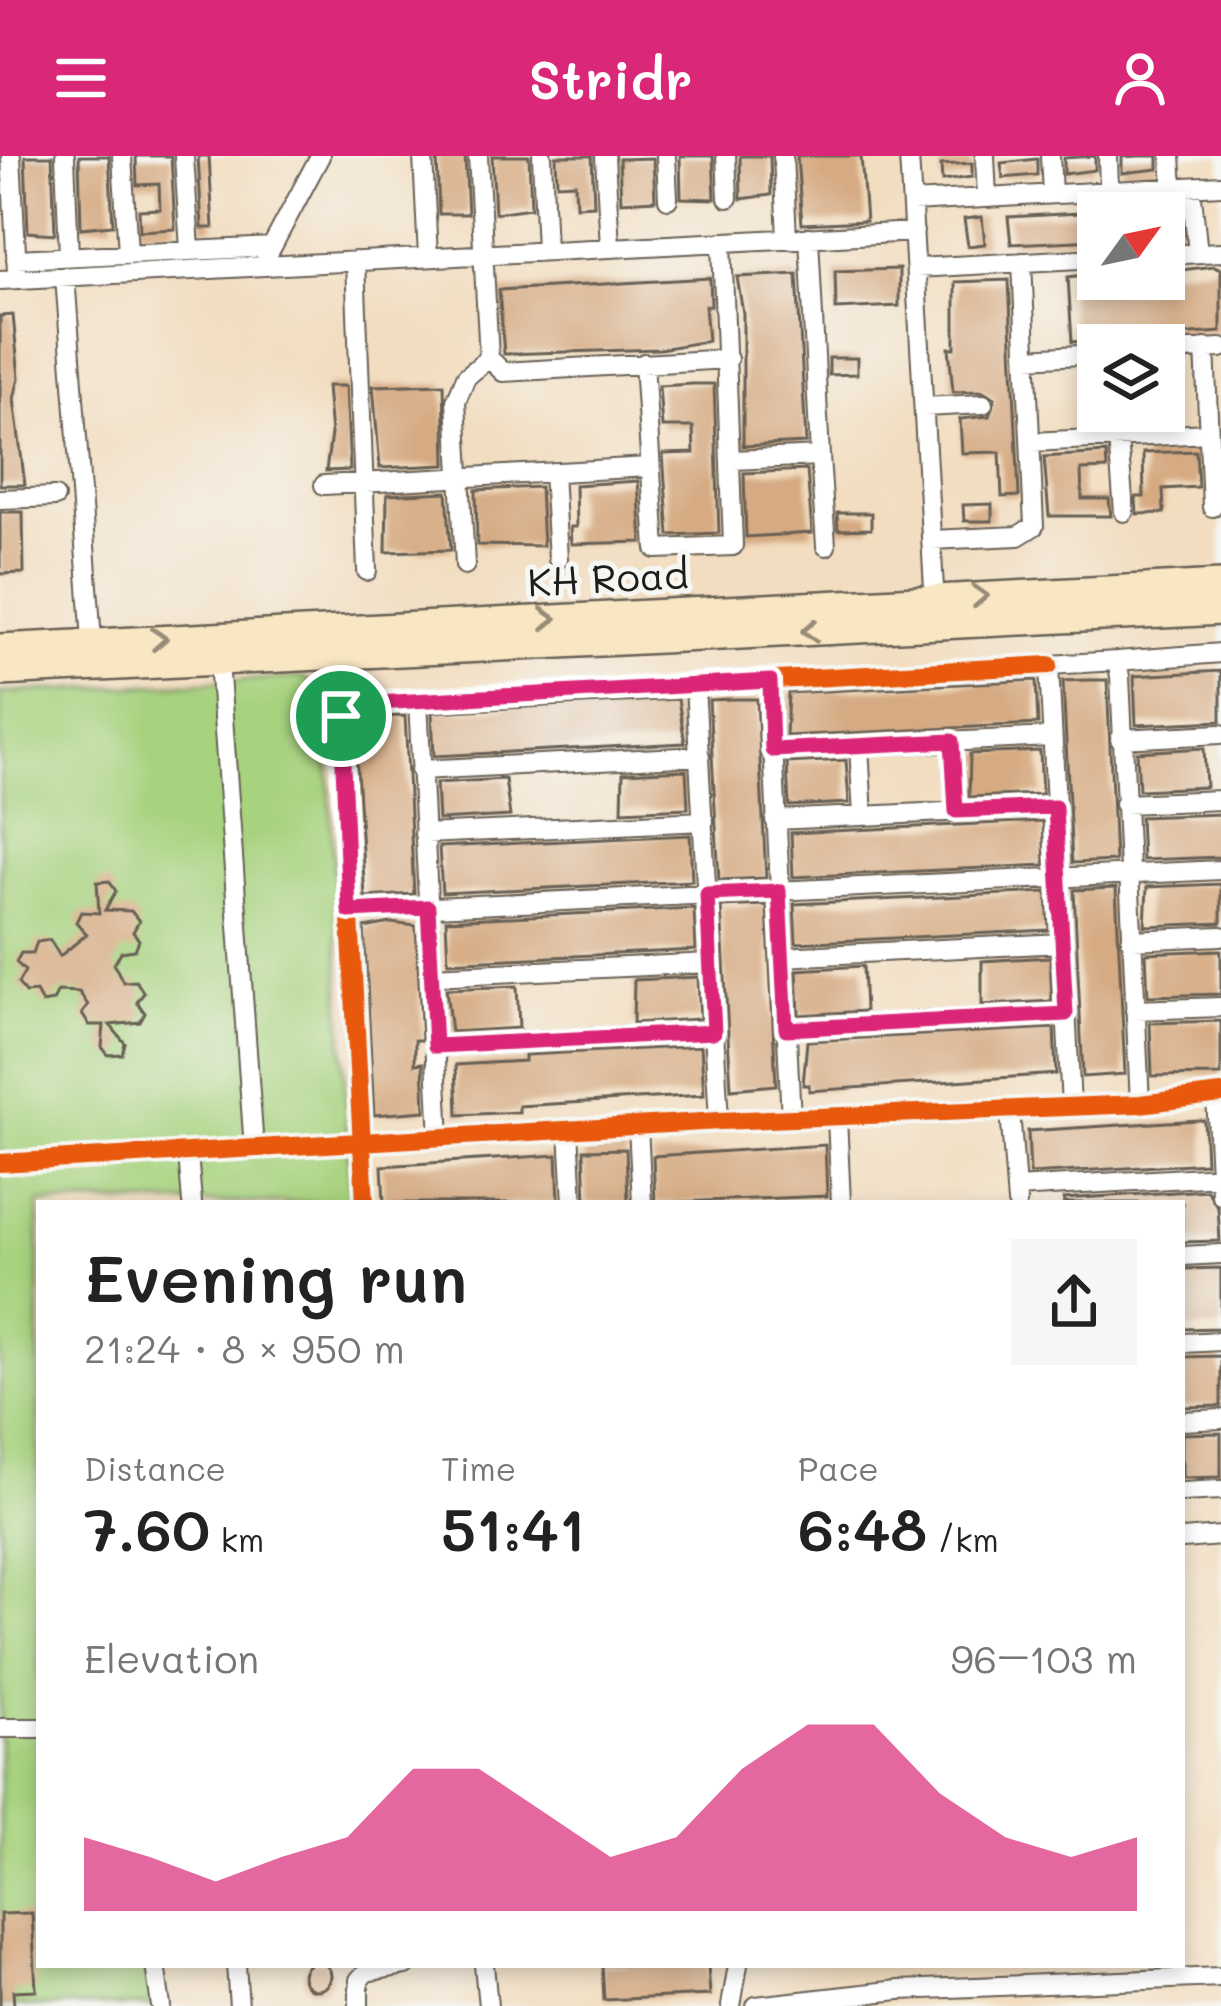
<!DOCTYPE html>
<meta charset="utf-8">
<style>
:root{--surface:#fff;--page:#f6f6f6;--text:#222;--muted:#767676;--accent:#db2777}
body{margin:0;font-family:Mali,sans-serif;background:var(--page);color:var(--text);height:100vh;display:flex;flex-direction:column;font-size:45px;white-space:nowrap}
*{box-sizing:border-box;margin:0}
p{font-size:39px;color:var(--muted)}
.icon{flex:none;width:66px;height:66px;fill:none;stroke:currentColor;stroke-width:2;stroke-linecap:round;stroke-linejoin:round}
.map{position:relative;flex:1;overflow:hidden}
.details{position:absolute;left:36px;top:1044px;width:1149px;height:768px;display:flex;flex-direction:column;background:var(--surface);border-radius:0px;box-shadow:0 6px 18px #0003}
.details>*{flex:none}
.needle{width:78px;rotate:57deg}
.controls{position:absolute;left:1077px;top:36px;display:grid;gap:24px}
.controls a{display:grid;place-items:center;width:108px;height:108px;border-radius:0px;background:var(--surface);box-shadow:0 6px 18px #0003;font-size:60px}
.pin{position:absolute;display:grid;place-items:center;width:102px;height:102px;color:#fff;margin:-51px;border:6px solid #fff;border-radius:50%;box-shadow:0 3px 12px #0007}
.round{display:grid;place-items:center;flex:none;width:126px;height:126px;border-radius:0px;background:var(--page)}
.summary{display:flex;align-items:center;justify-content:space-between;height:204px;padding:0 48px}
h1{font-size:66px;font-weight:600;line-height:90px}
.stats{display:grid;grid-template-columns:repeat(3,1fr);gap:18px;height:204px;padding:12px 48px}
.stats div{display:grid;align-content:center}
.stats b{font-size:60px;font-weight:600}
.stats small{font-size:33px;font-weight:400}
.stats p{font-size:33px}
.chart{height:336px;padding:24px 48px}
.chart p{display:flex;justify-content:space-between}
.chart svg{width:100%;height:216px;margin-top:12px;fill:var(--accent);opacity:.7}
header{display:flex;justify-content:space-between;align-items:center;height:156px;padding:0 48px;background:var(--accent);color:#fff;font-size:54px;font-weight:600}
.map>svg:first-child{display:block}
.green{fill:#a7d27e;stroke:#62774d;stroke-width:3}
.building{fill:#d6aa82}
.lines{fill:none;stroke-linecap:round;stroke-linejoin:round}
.street-casing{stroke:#676055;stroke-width:22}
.secondary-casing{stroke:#676055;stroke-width:32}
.street{stroke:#fff;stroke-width:18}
.secondary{stroke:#f9e7c3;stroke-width:27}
.cycleway-casing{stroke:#f6f6f2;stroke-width:26}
.cycleway{stroke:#e8590c;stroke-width:18}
.oneway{stroke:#968c78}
.route-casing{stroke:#fff;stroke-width:24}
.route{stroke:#db2777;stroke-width:15}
.labels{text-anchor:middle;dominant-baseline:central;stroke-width:10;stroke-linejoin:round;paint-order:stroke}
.street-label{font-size:39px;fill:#1c1c1c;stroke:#f6f6f2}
</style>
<header><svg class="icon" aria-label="menu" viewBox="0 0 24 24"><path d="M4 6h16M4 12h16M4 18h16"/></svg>Stridr<svg class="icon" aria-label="person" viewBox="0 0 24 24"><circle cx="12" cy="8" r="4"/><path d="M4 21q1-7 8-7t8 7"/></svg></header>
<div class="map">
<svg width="1221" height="1850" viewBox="0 0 1221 1850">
<rect width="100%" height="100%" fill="#f6f6f2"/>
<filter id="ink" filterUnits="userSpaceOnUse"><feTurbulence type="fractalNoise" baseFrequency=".00833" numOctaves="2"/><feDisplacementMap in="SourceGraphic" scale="24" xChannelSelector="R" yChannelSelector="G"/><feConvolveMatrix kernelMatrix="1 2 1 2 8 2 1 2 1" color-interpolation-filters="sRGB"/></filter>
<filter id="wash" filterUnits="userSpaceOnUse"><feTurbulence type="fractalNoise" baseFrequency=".004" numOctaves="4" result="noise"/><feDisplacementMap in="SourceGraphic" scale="48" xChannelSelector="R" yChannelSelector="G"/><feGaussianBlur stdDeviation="2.7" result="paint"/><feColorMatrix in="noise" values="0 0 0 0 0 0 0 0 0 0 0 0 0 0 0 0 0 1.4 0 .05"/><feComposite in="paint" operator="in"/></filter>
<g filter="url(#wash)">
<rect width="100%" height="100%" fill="#f2ddc0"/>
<path class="green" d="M303,521l22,17 26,509h-312v762h118l7,41h-164v-1313z"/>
<g id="blocks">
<path class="building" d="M25,0h27l3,78 -27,-2z
M79,0h30l4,69 -32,3z
M136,0h35l4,73 -35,2 -1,-21 21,-1 -1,-25 -22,1z
M198,0h11l4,72h-11z
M437,0h28l3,58h-29z
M492,0h37l2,52 -36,5z
M556,0h36l2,49 -18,1 -1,-23 -18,1z
M680,0h33l2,43 -34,-1z
M740,0h30l1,39 -30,4z
M797,0h64l5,65 -64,3z
M1095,0v14l-31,4v-16z
M1139,0h19v13l-36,4v-16z
M653,2l2,42 -34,2 -2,-43z
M1037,3v16l-34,3 -2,-15z
M972,7v14l-30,4 -1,-16z
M1180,52l3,27h-19v-26z
M1098,56v28l-87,4 -3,-27z
M982,61l3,27 -17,2 -4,-27z
M1214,110l7,3v63l-149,10 -4,-65 30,-4v6h66v-7z
M899,113v37l-63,3 -1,-38z
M797,118l9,169 -63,3v-133l-6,-36z
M710,122l1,28h-6l3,35 -48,8 -156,5 -5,-64z
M1009,124l10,216 -17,1 -2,-45 -38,1 -2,-34 29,-3 6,-18 -12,-7 -30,1 -4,-44h6v-66z
M13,159l6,63 -5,21 11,86h-25v-169z
M829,202h28v16l-28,1z
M444,228l2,81 -66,3 -7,-82z
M693,228h21l5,149 -50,2 -6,-81 31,-1 -1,-26h-31l-3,-41z
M327,230h19l4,84 -24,1 5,-37z
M1196,295l2,36 -35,2 1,24 -27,1 -1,-17h8l-1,-44z
M1106,297l1,16 -26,1 1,29h27l2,17h-62l-5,-59z
M807,314l5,63 -66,4 -2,-64z
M638,325l4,61 -71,2 -1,-17h6l-1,-42z
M540,331l3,59 -66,-1 -1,-55z
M447,336l4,58 -65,2 1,-57z
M992,348v17h-28l-1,-16z
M0,356h23l1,61 -24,1z
M837,357h34v16l-33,1z
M1221,515v50l-85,4 -2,-49z
M1036,524l2,44 -252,12 2,-43z
M1087,524h20l8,181 -43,2 -9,-182z
M678,543l7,44 -251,13 -2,-44z
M735,543h22l9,179 -47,2 -10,-180z
M405,560l9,178 -49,3 -11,-173 9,-7z
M1204,592l2,39 -67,3 -2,-38z
M1040,595l2,43 -73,3 1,-43z
M846,604l3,43 -60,3 -2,-43z
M686,614l2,38 -66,3 1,-38z
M505,623l5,37 -72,4 -2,-37z
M1221,658v43l-79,3 -2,-43z
M1043,665l2,44 -252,12 -2,-44z
M690,679l2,46 -250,12 -3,-46z
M109,725l7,10 -11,19 26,1 8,10 -6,11 6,8 -4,10 -14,2 -7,12 9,18 13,-1 8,12 -7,9 8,11 -5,9 -30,3 15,18 -3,11 -14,1 -6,-8 2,-22h-15l-7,-11 6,-9 -9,-13 -21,-1 -5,10 -11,2 -6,-11 -11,1 -7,-10 7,-12 -9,-9 5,-9h12l4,-11 13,-2 10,16 27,-22 -11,-12 5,-10 18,1 -2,-31z
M1221,728v39l-76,3 2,-39z
M1116,732l9,186 -42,3 -9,-187z
M1047,736l2,38 -253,13 -2,-39z
M767,749l9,180 -45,4 -10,-182z
M694,752l2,42 -248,12 -2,-42z
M391,767l25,3 6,114h-7v24l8,-1 2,48 -51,4 -10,-187z
M1221,794v44l-73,2 -2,-43z
M1050,801l2,44 -70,4v-44z
M863,810l2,45 -66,4 -2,-45z
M698,821l2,42 -67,4 1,-43z
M517,830l2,42 -68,4 -5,-43z
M1221,865v54l-69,1 -2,-53z
M1054,872l2,46 -247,17v-6h-6l4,-44z
M701,890l3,49 -185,11v6l-61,3 -2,-50 69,-4v-6z
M1199,964h5l2,43 -176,11 -2,-43z
M825,989l2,51 -172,7 -2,-47z
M626,993l2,54h-42l-2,-53z
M557,999l2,48h-175l-2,-37z
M1207,1034l11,18 2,33 -38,1v-39h-118v-4z
M1221,1112v60l-39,1v-60z
M1221,1200v50l-39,1v-50z
M1221,1277v44l-39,1v-44z
M32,1757l4,77 -23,1 1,15h-14v-92z
M303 1820a14 14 0 1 1 28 0a14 14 0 1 1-28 0Z
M602,1809h106l2,30 -106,5z"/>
</g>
</g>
<g filter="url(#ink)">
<use href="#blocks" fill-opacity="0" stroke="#676055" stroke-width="3"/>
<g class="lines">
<g class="street-casing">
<path id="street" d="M11,0l6,115
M65,0l4,100
M122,0l6,97
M184,0l6,94
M423,0l5,101
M478,0l11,202 14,14 225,-13
M542,0l4,95
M605,0l5,92
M666,0l2,43
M726,0l2,42
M783,0l4,82
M909,0l26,450
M985,0l2,42
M1050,0l2,38
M1108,0l1,35
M1171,0l2,32
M1191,31l7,66
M912,46l309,-17
M1164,99l57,-3
M267,100l53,-100
M16,103l256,-12
M355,105l12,310
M916,112l182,-10
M65,120l28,378
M0,124l914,-48
M1205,192l7,159
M1164,195l57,-3
M1027,202l71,-4
M644,207l12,186 77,-3 -11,-304
M924,251l59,-3
M1118,282l6,74
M1032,286l177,-9
M820,300l6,90
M733,304l87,-4 -11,-219
M553,316l5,87
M324,329l325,-18
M0,343l55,-2
M931,384l87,-4 16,-10 -12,-264
M465,409l-9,-164 10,-24 23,-19
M219,505l35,488
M1117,505l104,-8
M770,525l21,439
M695,529l24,436
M418,544l22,439
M1120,583l101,-5
M952,585l4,70
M859,590l4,70
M771,594l280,-13
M420,614l280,-14
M1124,648l97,-4
M775,664l280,-13
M424,678l280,-13
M349,755l872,-41
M1131,784l90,-4
M782,801l280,-14
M431,820l280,-13
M1135,854l86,-3
M786,873l280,-15
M435,890l279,-14
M1216,939l5,100
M1071,951l-22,-442 68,-4 3,16 20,427
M1010,954l7,93
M837,962l4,85
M638,970l4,77
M569,974l4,73
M188,997l4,50
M0,1007l719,-42 421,-17 81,-10
M1016,1032l205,-12
M365,1047l-25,-477 2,-10 17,-13 690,-38
M1182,1100l39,-2
M1182,1187l39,-2
M1182,1265l39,-2
M1182,1336l39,-2
M1182,1383l39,-3
M0,1572h39
M155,1809l6,41
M236,1809l3,41
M484,1809l4,41
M359,1850v-26l7,-8 40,-7
M731,1850l7,-41
M756,1850l143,-16 322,-13"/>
</g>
<g class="secondary-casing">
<path id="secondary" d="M0,492l1221,-64
M0,516l1221,-61"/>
</g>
<use href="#street" class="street"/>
<use href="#secondary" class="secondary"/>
<g class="cycleway-casing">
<path id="cycleway" d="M0,1007l719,-42 421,-17 81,-10
M365,1047l-25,-477 2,-10 17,-13 690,-38"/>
</g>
<use href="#cycleway" class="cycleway"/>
</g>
<defs><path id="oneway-chevron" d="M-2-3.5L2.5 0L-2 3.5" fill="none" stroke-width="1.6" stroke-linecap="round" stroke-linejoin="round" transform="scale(3)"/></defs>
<g class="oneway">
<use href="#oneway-chevron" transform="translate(980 440) rotate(-3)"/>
<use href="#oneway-chevron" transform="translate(548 463) rotate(-3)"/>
<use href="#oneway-chevron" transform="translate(810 475) rotate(177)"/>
<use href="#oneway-chevron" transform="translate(159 483) rotate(-3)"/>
</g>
</g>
<g class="lines" filter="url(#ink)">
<g class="route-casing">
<path id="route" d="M770,525l2,69 180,-9 4,70 99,-4 11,207 -280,15 -7,-138 -72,3 7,138 -279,14 -7,-139 -79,4 -8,-195 18,-12z"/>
</g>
<use href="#route" class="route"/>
</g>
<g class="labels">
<g class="street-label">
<text transform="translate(608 421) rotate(-3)">KH Road</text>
</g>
</g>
</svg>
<div class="controls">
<a><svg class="needle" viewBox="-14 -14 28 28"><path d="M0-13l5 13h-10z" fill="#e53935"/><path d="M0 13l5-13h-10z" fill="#767676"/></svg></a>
<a><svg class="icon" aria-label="layers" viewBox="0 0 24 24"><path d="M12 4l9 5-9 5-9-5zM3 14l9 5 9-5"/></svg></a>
</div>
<div class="pin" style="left:341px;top:560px;background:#1e9e55"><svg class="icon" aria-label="arrive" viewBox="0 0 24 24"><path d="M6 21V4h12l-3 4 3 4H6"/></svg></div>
<section class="details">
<div class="summary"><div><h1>Evening run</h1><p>21:24 · 8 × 950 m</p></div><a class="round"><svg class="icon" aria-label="share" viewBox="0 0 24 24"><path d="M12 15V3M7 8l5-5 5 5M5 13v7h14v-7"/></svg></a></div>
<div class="stats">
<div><p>Distance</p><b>7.60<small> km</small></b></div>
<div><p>Time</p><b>51:41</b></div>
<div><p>Pace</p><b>6:48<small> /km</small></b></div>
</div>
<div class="chart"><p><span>Elevation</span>96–103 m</p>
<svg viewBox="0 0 160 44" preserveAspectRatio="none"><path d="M0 44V29L10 33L20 38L30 33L40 29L50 15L60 15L70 24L80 33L90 29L100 15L110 6L120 6L130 20L140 29L150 33L160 29V44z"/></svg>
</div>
</section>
</div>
